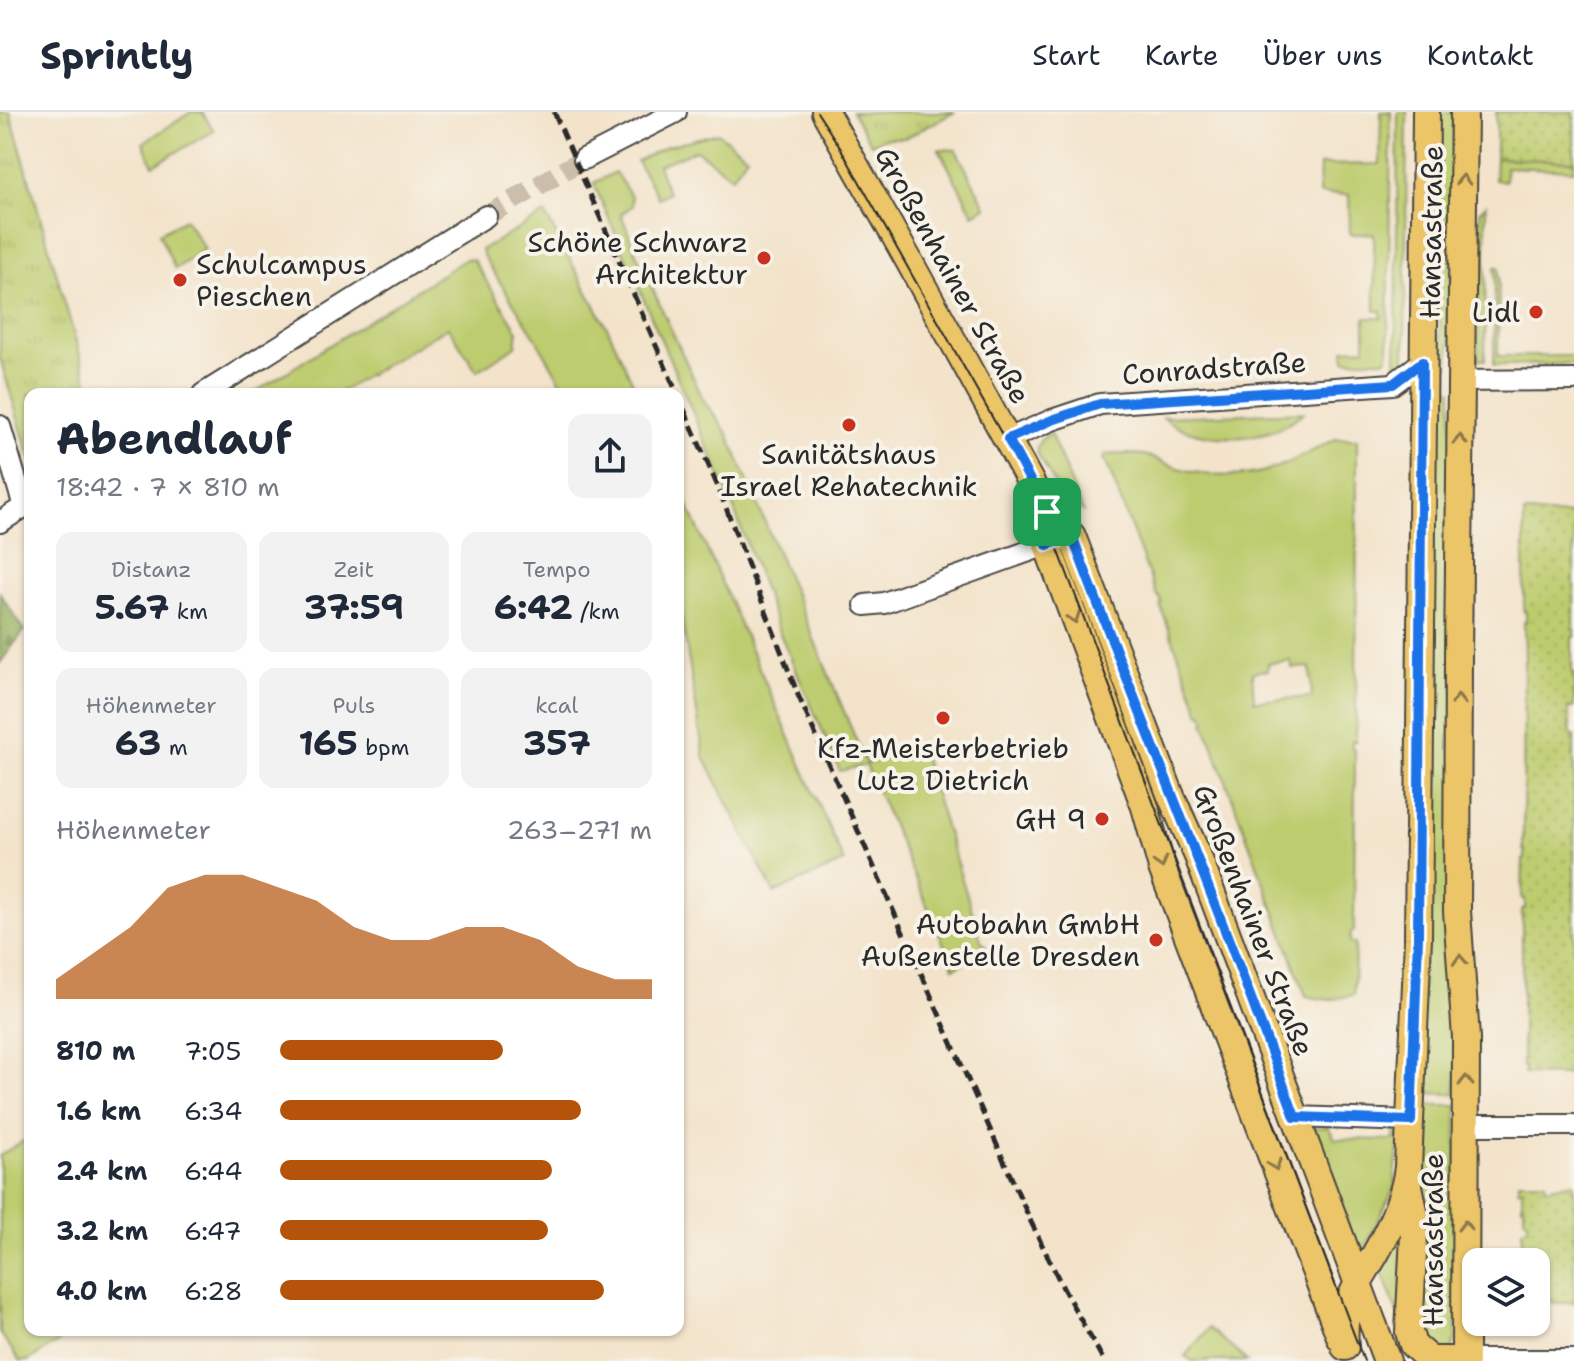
<!DOCTYPE html>
<html lang="de">
<meta charset="utf-8">
<style>
:root{--surface:#fff;--page:#f2f2f3;--text:#1f2937;--muted:#747a83;--line:#e0e1e3;--accent:#b45309}
body{margin:0;font-family:"Shantell Sans",sans-serif;background:var(--page);color:var(--text);height:100vh;display:flex;flex-direction:column;font-size:30px;white-space:nowrap}
*{box-sizing:border-box;margin:0}
p{font-size:26px;color:var(--muted)}
.icon{flex:none;width:44px;height:44px;fill:none;stroke:currentColor;stroke-width:2;stroke-linecap:round;stroke-linejoin:round}
.map{position:relative;flex:1;overflow:hidden}
.sheet{position:absolute;left:24px;top:276px;width:660px;height:948px;display:flex;flex-direction:column;background:var(--surface);border-radius:16px;box-shadow:0 2px 6px #0004}
.sheet>*{flex:none}
.buttons{position:absolute;left:1462px;top:1136px;display:grid;gap:16px}
.buttons a{display:grid;place-items:center;width:88px;height:88px;border-radius:16px;background:var(--surface);box-shadow:0 2px 6px #0004;font-size:40px}
.pin{position:absolute;display:grid;place-items:center;width:68px;height:68px;color:#fff;margin:-34px;border-radius:16px;box-shadow:0 4px 12px #0006}
.round{display:grid;place-items:center;flex:none;width:84px;height:84px;border-radius:16px;background:var(--page)}
.headline{display:flex;align-items:center;justify-content:space-between;height:136px;padding:0 32px}
h1{font-size:44px;font-weight:700;line-height:60px}
.figures{display:grid;grid-template-columns:repeat(3,1fr);gap:12px;height:136px;padding:8px 32px}
.figures div{display:grid;align-content:center;border-radius:16px;background:var(--page);text-align:center}
.figures b{font-size:34px;font-weight:700}
.figures small{font-size:22px;font-weight:400}
.figures p{font-size:22px}
.chart{height:224px;padding:16px 32px}
.chart p{display:flex;justify-content:space-between}
.chart svg{width:100%;height:144px;margin-top:8px;fill:var(--accent);opacity:.7}
ul{padding:0 32px;list-style:none;font-size:26px}
li{display:grid;grid-template-columns:128px 96px 1fr;align-items:center;height:60px}
li i{height:20px;border-radius:10px;background:var(--accent)}
header{display:flex;align-items:center;gap:48px;box-sizing:border-box;height:112px;padding:0 40px;background:var(--surface);border-bottom:2px solid var(--line)}
header strong{font-size:38px}
nav{display:flex;gap:44px;margin-inline-start:auto;font-size:28px}
.map>svg:first-child{display:block}
.grass{fill:#bdcc6e;stroke:#747c4c;stroke-width:2;fill-rule:evenodd}
.forest{fill:url(#forest-firs);stroke:#606e46;stroke-width:2}
.park{fill:url(#park-tufts);stroke:#747c4c;stroke-width:2}
.garden{fill:url(#garden-dots);stroke:#747c4c;stroke-width:2}
.lines{fill:none;stroke-linecap:round;stroke-linejoin:round}
.minor-tunnel{stroke:#cbbeaa;stroke-width:20;stroke-dasharray:20 10;stroke-linecap:butt}
.minor-casing{stroke:#494743;stroke-width:24}
.major-casing{stroke:#494743;stroke-width:30}
.minor{stroke:#fff;stroke-width:20}
.major{stroke:#ecc569;stroke-width:26}
.tram{stroke:#2b2b2b;stroke-width:2}
.rail{stroke:#2b2b2b;stroke-width:5;stroke-dasharray:12 6;stroke-linecap:butt}
.oneway{stroke:#8c784a}
.route-casing{stroke:#fff;stroke-width:16}
.route{stroke:#1a73e8;stroke-width:10}
.poi-dot{fill:#c8321e;stroke:#f7f3e8;stroke-width:3}
.labels{text-anchor:middle;dominant-baseline:central;stroke-width:8;stroke-linejoin:round;paint-order:stroke}
.street-label{font-size:28px;fill:#2b2b2b;stroke:#f7f3e8}
.poi-label{font-size:28px;fill:#2b2b2b;stroke:#f7f3e8;text-anchor:end}
</style>
<header>
<strong>Sprintly</strong>
<nav><a>Start</a><a>Karte</a><a>Über uns</a><a>Kontakt</a></nav>
</header>
<div class="map">
<svg width="1574" height="1249" viewBox="0 0 1574 1249">
<defs>
<pattern id="forest-firs" width="22" height="20" patternUnits="userSpaceOnUse" patternTransform="scale(2)"><rect width="22" height="20" fill="#96b061"/><path d="M5 1l3.5 6h-7zM16 11l3.5 6h-7z" fill="#7b8f50"/></pattern>
<pattern id="park-tufts" width="24" height="20" patternUnits="userSpaceOnUse" patternTransform="scale(2)"><rect width="24" height="20" fill="#bdcc6e"/><path d="M3 7l-1-3M5 7V3M7 7l1-3M15 17l-1-3M17 17v-4M19 17l1-3" fill="none" stroke="#a3af5f"/></pattern>
<pattern id="garden-dots" width="8" height="8" patternUnits="userSpaceOnUse" patternTransform="scale(2)"><rect width="8" height="8" fill="#bdcc6e"/><path d="M2 2h.1M6 6h.1" fill="none" stroke="#a3af5f" stroke-width="1.8" stroke-linecap="round"/></pattern>
</defs>
<rect width="100%" height="100%" fill="#f7f3e8"/>
<filter id="ink" filterUnits="userSpaceOnUse"><feTurbulence type="fractalNoise" baseFrequency=".0125" numOctaves="2"/><feDisplacementMap in="SourceGraphic" scale="16" xChannelSelector="R" yChannelSelector="G"/><feConvolveMatrix kernelMatrix="1 2 1 2 8 2 1 2 1" color-interpolation-filters="sRGB"/></filter>
<filter id="wash" filterUnits="userSpaceOnUse"><feTurbulence type="fractalNoise" baseFrequency=".006" numOctaves="4" result="noise"/><feDisplacementMap in="SourceGraphic" scale="32" xChannelSelector="R" yChannelSelector="G"/><feGaussianBlur stdDeviation="1.8" result="paint"/><feColorMatrix in="noise" values="0 0 0 0 0 0 0 0 0 0 0 0 0 0 0 0 0 1.4 0 .05"/><feComposite in="paint" operator="in"/></filter>
<g filter="url(#wash)">
<rect width="100%" height="100%" fill="#f3e3ca"/>
<path class="grass" d="M191,0h11l12,19 -61,34 -10,-22z
M1381,0h10l-3,244 -4,4h-39l-1,-11 21,-1v-30h17l-1,-7h-6l-1,-77h-24l-1,-39 -30,-1 1,-29 60,-1z
M1398,0h9l-2,244 -1,7 -8,7z
M1433,0h21l-5,254 -3,-2 -6,-26v-46l-9,-46z
M718,21l29,23 -15,21 -36,-27 -38,15 10,28 -10,5 -21,-37 30,-15z
M939,37l17,1 30,57 -13,7z
M1496,46l78,3v9l-68,-3 -1,14 -10,-1z
M615,60l16,24 1,10 -11,8 16,41 66,144 25,35 138,330 53,-21 62,197 8,11 -35,17 -88,-203 -26,6 -60,-137 -49,-133 -135,-312 -2,-6z
M1486,93l-1,155 -7,-1 2,-148z
M545,102l64,117 29,63h-70l-34,-59 -49,-76 -4,-9z
M185,107l20,30 -30,20 -16,-36z
M466,147l7,1 45,71 -2,15 -39,25 -29,-44 -111,67h-85z
M1495,155h4l-1,89h76v8l-80,1z
M1431,267l21,11 4,704 -35,-1z
M1304,300c-10,8 -20,15 -32,19 -33,11 -82,9 -109,-14z
M1050,321l33,78 -17,-8 -29,-50c-2,-10 6,-15 13,-20z
M1336,327h21l-1,302h-4v7l3,1 -1,182 -3,1 -1,11 5,1 -1,51 -25,5 -23,-4 -102,-274 2,-2 -2,-6 -4,-1 -40,-108 2,-2 -3,-7h-2l-49,-129 -5,-8 2,-4c8,-1 36,-2 43,1 11,4 22,10 34,13 67,18 97,-1 154,-30zM1291,549l1,7 18,-1 2,30 -58,4 -2,-29 16,-2v-7z
M678,371l166,379 -70,31 -70,-136 -24,-151 -2,-4z
M1421,993h36l-1,233 -5,12 -16,2 -18,-19 7,-98 2,-94z
M1328,1015l7,12 59,1v-12h6l-6,61 -33,66 -2,1 -48,-128z
M30,1025v193h47l-49,31h-8l-20,-28v-178z
M1403,1117v100l-22,-60z
M1209,1216l38,33h-55l-7,-5z"/>
<path class="forest" d="M0,481l24,38 -24,32z"/>
<path class="park" d="M0,0h10l81,282h-61v65l-30,-101z
M852,0h103l-50,26h-20l-14,6z"/>
<path class="garden" d="M1496,0h78v49l-78,-3z
M1524,401l50,2v122h-2v36h2v35h-6l3,27 3,1v334h-6l-1,5 -43,-1v-7h-2v-158h3v-10l-3,-1 1,-38 2,-1v-9h-2l1,-189 1,-1 -1,-38h2v-10h-2z
M1518,1069h27l1,7 28,-6v121h-22v-3l-8,-1 -1,4 -7,1v-42h-14v-33l6,-2v-7l-4,-2v-11l-2,-1v-17h-4z"/>
</g>
<g filter="url(#ink)">
<g class="lines">
<path class="minor-tunnel" d="M486,104l98,-57"/>
<g class="minor-casing">
<path id="minor" d="M584,47l92,-47
M1461,269l113,-1
M203,282l283,-178
M0,314l24,81
M1008,327l44,-19 48,-16 293,-20 29,-22
M0,410l30,-19
M865,493l19,-2 176,-63
M1295,1005l116,4
M1466,1013h108
M1465,1248h109"/>
</g>
<g class="major-casing">
<path id="major" d="M825,0l83,147 139,253 25,24 99,260 26,58 190,507
M1464,0l-6,545 -1,254 9,127 -1,323
M1047,400v33l98,262 17,61 179,471
M1408,1069l7,35 -6,116 4,13 17,15h35
M1345,1235c-1,-14 -1,-29 4,-43 6,-21 19,-36 29,-55 14,-25 27,-54 30,-82l10,-229 8,-826"/>
</g>
<use href="#minor" class="minor"/>
<use href="#major" class="major"/>
<path class="tram" d="M817,0l24,37 164,291 42,80 317,841"/>
<path class="rail" d="M554,0l164,375 80,208 233,527 33,68 40,71"/>
</g>
<defs><path id="oneway-chevron" d="M-2-3.5L2.5 0L-2 3.5" fill="none" stroke-width="1.6" stroke-linecap="round" stroke-linejoin="round" transform="scale(2)"/></defs>
<g class="oneway">
<use href="#oneway-chevron" transform="translate(1463 68) rotate(-89)"/>
<use href="#oneway-chevron" transform="translate(1460 328) rotate(-89)"/>
<use href="#oneway-chevron" transform="translate(1074 506) rotate(70)"/>
<use href="#oneway-chevron" transform="translate(1458 588) rotate(-90)"/>
<use href="#oneway-chevron" transform="translate(1161 751) rotate(73)"/>
<use href="#oneway-chevron" transform="translate(1460 848) rotate(-93)"/>
<use href="#oneway-chevron" transform="translate(1466 969) rotate(-90)"/>
<use href="#oneway-chevron" transform="translate(1275 1053) rotate(70)"/>
<use href="#oneway-chevron" transform="translate(1465 1114) rotate(-90)"/>
</g>
</g>
<g class="lines" filter="url(#ink)">
<g class="route-casing">
<path id="route" d="M1047,400v33l25,-9 -25,-24 -39,-73 44,-19 48,-16 293,-20 29,-22 -4,576 -7,183 -116,-4c-70,-195 -150,-387 -223,-581l-25,-24"/>
</g>
<use href="#route" class="route"/>
</g>
<g class="poi-dot">
<circle cx="764" cy="146" r="8"/>
<circle cx="180" cy="168" r="8"/>
<circle cx="1536" cy="200" r="8"/>
<circle cx="849" cy="313" r="8"/>
<circle cx="943" cy="606" r="8"/>
<circle cx="1102" cy="707" r="8"/>
<circle cx="1156" cy="828" r="8"/>
</g>
<g class="labels">
<g class="street-label">
<text transform="translate(1431 120) rotate(-89)">Hansastraße</text>
<text transform="translate(953 163) rotate(61)">Großenhainer Straße</text>
<text transform="translate(1214 256) rotate(-4)">Conradstraße</text>
<text transform="translate(1254 808) rotate(69)">Großenhainer Straße</text>
<text transform="translate(1433 1128) rotate(-90)">Hansastraße</text>
</g>
<g class="poi-label">
<text x="748" y="130">Schöne Schwarz<tspan x="748" dy="32">Architektur</tspan></text>
<text x="196" y="152" text-anchor="start">Schulcampus<tspan x="196" dy="32">Pieschen</tspan></text>
<text x="1520" y="200">Lidl</text>
<text x="849" y="342" text-anchor="middle">Sanitätshaus<tspan x="849" dy="32">Israel Rehatechnik</tspan></text>
<text x="943" y="636" text-anchor="middle">Kfz-Meisterbetrieb<tspan x="943" dy="32">Lutz Dietrich</tspan></text>
<text x="1086" y="707">GH 9</text>
<text x="1140" y="812">Autobahn GmbH<tspan x="1140" dy="32">Außenstelle Dresden</tspan></text>
</g>
</g>
</svg>
<div class="buttons">
<a><svg class="icon" aria-label="layers" viewBox="0 0 24 24"><path d="M12 4l9 5-9 5-9-5zM3 14l9 5 9-5"/></svg></a>
</div>
<div class="pin" style="left:1047px;top:400px;background:#1e9e55"><svg class="icon" aria-label="arrive" viewBox="0 0 24 24"><path d="M6 21V4h12l-3 4 3 4H6"/></svg></div>
<section class="sheet">
<div class="headline"><div><h1>Abendlauf</h1><p>18:42 · 7 × 810 m</p></div><a class="round"><svg class="icon" aria-label="share" viewBox="0 0 24 24"><path d="M12 15V3M7 8l5-5 5 5M5 13v7h14v-7"/></svg></a></div>
<div class="figures">
<div><p>Distanz</p><b>5.67<small> km</small></b></div>
<div><p>Zeit</p><b>37:59</b></div>
<div><p>Tempo</p><b>6:42<small> /km</small></b></div>
</div>
<div class="figures">
<div><p>Höhenmeter</p><b>63<small> m</small></b></div>
<div><p>Puls</p><b>165<small> bpm</small></b></div>
<div><p>kcal</p><b>357</b></div>
</div>
<div class="chart"><p><span>Höhenmeter</span>263–271 m</p>
<svg viewBox="0 0 160 44" preserveAspectRatio="none"><path d="M0 44V38L10 30L20 22L30 10L40 6L50 6L60 10L70 14L80 22L90 26L100 26L110 22L120 22L130 26L140 34L150 38L160 38V44z"/></svg>
</div>
<ul>
<li><b>810 m</b>7:05<i style="width:60%"></i></li>
<li><b>1.6 km</b>6:34<i style="width:81%"></i></li>
<li><b>2.4 km</b>6:44<i style="width:73%"></i></li>
<li><b>3.2 km</b>6:47<i style="width:72%"></i></li>
<li><b>4.0 km</b>6:28<i style="width:87%"></i></li>
</ul>
</section>
</div>
